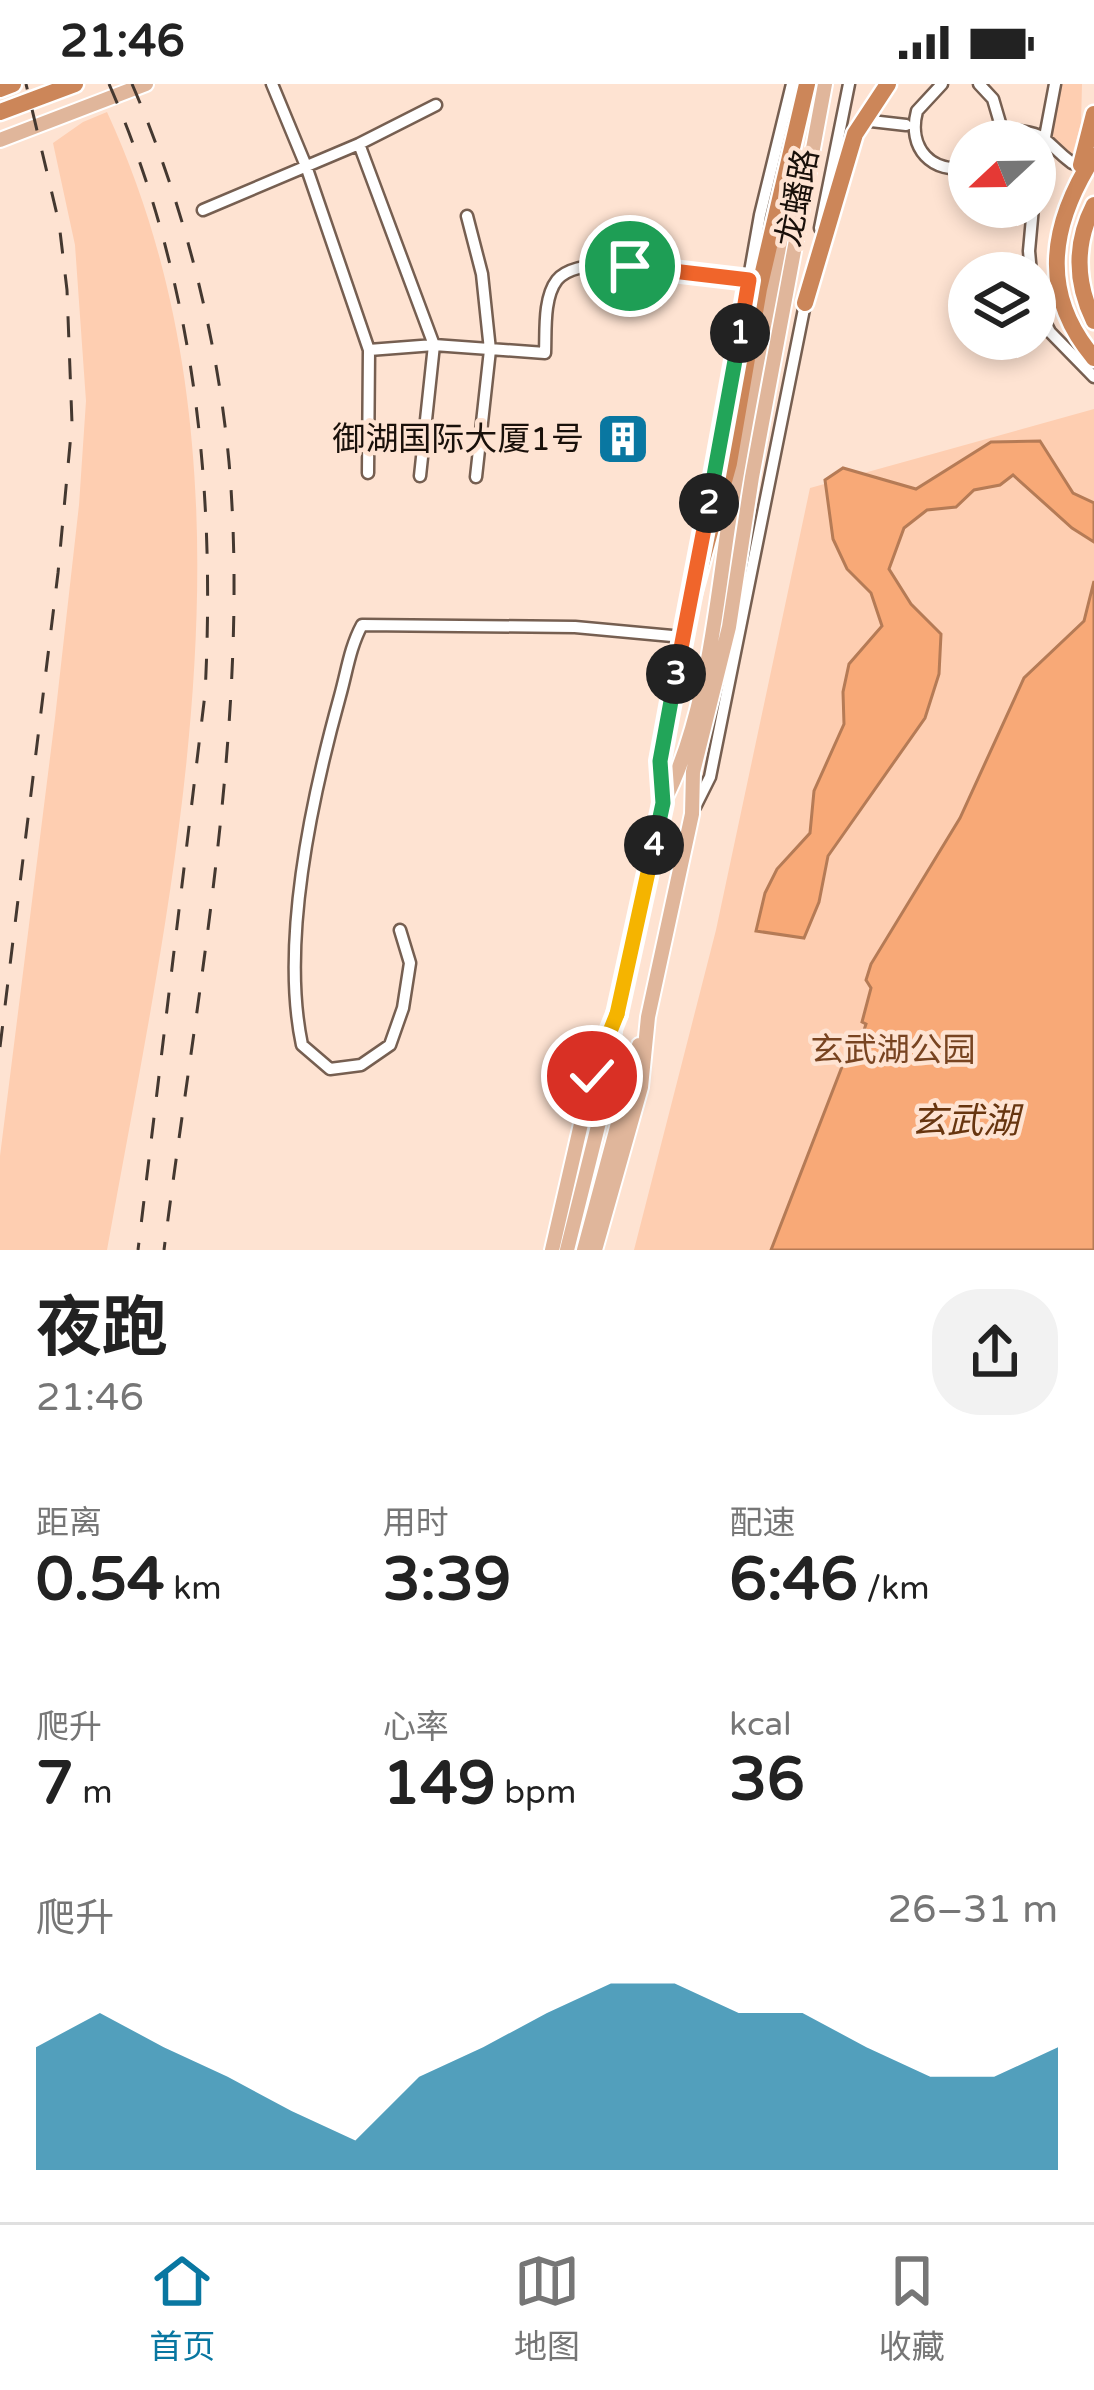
<!DOCTYPE html>
<html lang="zh">
<meta charset="utf-8">
<style>
:root{--surface:#fff;--page:#f2f2f2;--text:#222;--muted:#767676;--line:#e0e0e0;--accent:#0977a1}
body{margin:0;font-family:"Varela Round","Noto Sans SC",sans-serif;background:var(--page);color:var(--text);height:100vh;display:flex;flex-direction:column;font-size:45px;white-space:nowrap}
*{box-sizing:border-box;margin:0}
p{font-size:39px;color:var(--muted)}
.icon{flex:none;width:66px;height:66px;fill:none;stroke:currentColor;stroke-width:2;stroke-linecap:round;stroke-linejoin:round}
.map{position:relative;height:1166px;overflow:hidden}
.side{display:flex;flex-direction:column;background:var(--surface);flex:1}
.side>*{flex:none}
.needle{width:78px;rotate:248deg}
.tools{position:absolute;left:948px;top:36px;display:grid;gap:24px}
.tools a{display:grid;place-items:center;width:108px;height:108px;border-radius:50%;background:var(--surface);box-shadow:0 6px 18px #0003;font-size:60px}
.pin{position:absolute;display:grid;place-items:center;width:102px;height:102px;color:#fff;margin:-51px;border:6px solid #fff;border-radius:50%;box-shadow:0 3px 12px #0007}
.km{position:absolute;width:60px;height:60px;margin:-30px;border-radius:50%;background:#222;color:#fff;font-size:33px;line-height:60px;text-align:center}
.round{display:grid;place-items:center;flex:none;width:126px;height:126px;border-radius:48px;background:var(--page)}
.head{display:flex;align-items:center;justify-content:space-between;height:204px;padding:0 36px}
h1{font-size:66px;font-weight:700;line-height:90px}
.figures{display:grid;grid-template-columns:repeat(3,1fr);gap:18px;height:204px;padding:12px 36px}
.figures div{display:grid;align-content:center}
.figures b{font-size:60px;font-weight:700}
.figures small{font-size:33px;font-weight:400}
.figures p{font-size:33px}
.chart{height:336px;padding:24px 36px}
.chart p{display:flex;justify-content:space-between}
.chart svg{width:100%;height:216px;margin-top:12px;fill:var(--accent);opacity:.7}
.status{display:flex;justify-content:space-between;align-items:center;height:84px;padding:0 60px;background:var(--surface);direction:ltr}
.status svg{height:33px;fill:currentColor}
.menu{display:flex;justify-content:space-around;align-items:center;height:168px;border-top:3px solid var(--line);background:var(--surface);font-size:33px;color:var(--muted)}
.menu a{display:grid;justify-items:center;gap:6px}
.menu .active{color:var(--accent)}
.map>svg:first-child{display:block}
.green{fill:#feceb1}
.water{fill:#f8a977;stroke:#b57b56;stroke-width:3}
.lines{fill:none;stroke-linecap:round;stroke-linejoin:round}
.minor-casing{stroke:#765f51;stroke-width:15}
.major-casing{stroke:#fff;stroke-width:18}
.highway-casing{stroke:#fff;stroke-width:21}
.minor{stroke:#fff;stroke-width:10}
.major{stroke:#e0b69b;stroke-width:14}
.highway{stroke:#cc8659;stroke-width:16}
.rail{stroke:#443830;stroke-width:3;stroke-dasharray:21 21;stroke-linecap:butt}
.split-1-casing{stroke:#fff;stroke-width:24}
.split-2-casing{stroke:#fff;stroke-width:24}
.split-3-casing{stroke:#fff;stroke-width:24}
.split-4-casing{stroke:#fff;stroke-width:24}
.split-5-casing{stroke:#fff;stroke-width:24}
.split-6-casing{stroke:#fff;stroke-width:24}
.split-1{stroke:#f0652b;stroke-width:15}
.split-2{stroke:#22a559;stroke-width:15}
.split-3{stroke:#f0652b;stroke-width:15}
.split-4{stroke:#22a559;stroke-width:15}
.split-5{stroke:#f5b400;stroke-width:15}
.split-6{stroke:#f5b400;stroke-width:15}
.labels{text-anchor:middle;dominant-baseline:central;stroke-width:9;stroke-linejoin:round;paint-order:stroke}
.street-label{font-size:33px;fill:#19100a;stroke:#fee3d2}
.poi-label{font-size:33px;fill:#19100a;stroke:#fee3d2;text-anchor:end}
.park-label{font-size:33px;fill:#784421;stroke:#fee3d2}
.water-label{font-size:36px;font-style:italic;fill:#67350f;stroke:#fee3d2}
</style>
<div class="status"><b>21:46</b><svg viewBox="0 0 49 12"><path d="M0 12V9h3v3zM5 12V6h3v6zM10 12V3h3v9zM15 12V0h3v12zM26 1h20v11H26zM47 4h2v5h-2z"/></svg></div>
<div class="map">
<svg width="1094" height="1166" viewBox="0 0 1094 1166">
<rect width="100%" height="100%" fill="#fee3d2"/>
<path class="green" d="M1059,0h23l-1,40 -9,31 -24,-23z
M107,28c165,358 66,769 0,1138h-107v-94l55,-438 24,-213 7,-104 -11,-156 -22,-102 30,-21z
M1094,325v841h-460l82,-320 94,-442z"/>
<path class="water" d="M1040,357l33,52 21,10v39l-22,-14 -59,-53 -13,10 -26,5 -18,17 -29,3 -23,18 -15,41 22,35 30,30 -2,40 -14,44 -97,138 -9,46 -15,36 -48,-7 9,-38 12,-24 33,-36 4,-42 30,-67 -1,-32 6,-28 33,-38 -11,-33 -24,-24 -14,-30 -8,-59 18,-12 73,21 75,-47z
M1094,497v669h-323l79,-204h9l7,-22 -4,-2 9,-34 -5,-8 5,-16 89,-146 64,-140 60,-57z"/>
<g class="lines">
<g class="minor-casing">
<path id="minor" d="M272,0l34,82 63,184 -1,123
M942,0l-25,27c-10,37 15,64 52,56
M979,0l14,15 10,34
M871,37l35,4
M998,57l12,-11c40,3 33,11 62,33l11,-7
M359,60l75,201 -14,131
M1035,106l20,-106
M203,126l156,-66 77,-39
M467,132l15,58 8,76 -14,127
M820,144l29,-144
M1031,189l-2,-22 4,-44
M1035,219l15,29 44,45
M369,266l65,-5 111,8c1,-21 -2,-55 12,-73 26,-33 153,-5 192,0
M708,426l52,-295 32,-131
M663,716l-3,-39 28,-150
M695,723l15,-30 96,-478
M400,846l10,33 -7,45 -13,37 -29,20 -31,4 -28,-24c-22,-104 10,-248 38,-349 7,-25 10,-49 22,-71l213,2 108,10"/>
</g>
<g class="major-casing">
<path id="major" d="M0,56l146,-56
M552,1166l40,-174 16,-38
M567,1166l41,-164 7,-64 48,-219c42,-80 52,-187 65,-276 18,-115 42,-229 63,-344
M584,1166l55,-205
M595,1166l46,-163 7,-70 44,-203 1,-42 36,-145 23,-150 73,-393"/>
</g>
<g class="highway-casing">
<path id="highway" d="M0,5l13,-5
M0,28l75,-28
M1094,72c-43,67 -56,136 0,202
M1081,81l13,-51
M1094,121c-20,39 -19,77 0,116
M805,219l50,-169 33,-50
M687,531l42,-152 30,-174 48,-205"/>
</g>
<use href="#minor" class="minor"/>
<use href="#major" class="major"/>
<use href="#highway" class="highway"/>
<path class="rail" d="M109,0c85,194 107,400 96,610l-67,556
M132,0c51,118 85,250 97,378 22,256 -33,534 -65,788
M0,963l58,-474 14,-150 -5,-133 -8,-67 -33,-139"/>
</g>
<g class="lines">
<g class="split-1-casing">
<path id="split-1" d="M630,182l119,14 -9,53"/>
</g>
<g class="split-2-casing">
<path id="split-2" d="M709,419l31,-170"/>
</g>
<g class="split-3-casing">
<path id="split-3" d="M676,590l33,-171"/>
</g>
<g class="split-4-casing">
<path id="split-4" d="M654,761l9,-42 -3,-42 16,-87"/>
</g>
<g class="split-5-casing">
<path id="split-5" d="M617,930l37,-169"/>
</g>
<g class="split-6-casing">
<path id="split-6" d="M592,992l25,-62"/>
</g>
<use href="#split-1" class="split-1"/>
<use href="#split-2" class="split-2"/>
<use href="#split-3" class="split-3"/>
<use href="#split-4" class="split-4"/>
<use href="#split-5" class="split-5"/>
<use href="#split-6" class="split-6"/>
</g>
<defs>
<g id="building-square" transform="scale(2.7)"><rect x="-9" y="-9" width="18" height="18" rx="4" fill="#0977a1" stroke="#fee3d2"/><path d="M-4-6H4V6H1V3H-1V6H-4ZM-2.5-4.3h1.7v1.8h-1.7ZM.8-4.3h1.7v1.8H.8ZM-2.5-1h1.7V.8h-1.7ZM.8-1h1.7V.8H.8Z" fill="#fff"/></g>
</defs>
<g fill-rule="evenodd">
<use href="#building-square" x="623" y="355"/>
</g>
<g class="labels">
<g class="street-label">
<text transform="translate(798 114) rotate(-79)">龙蟠路</text>
</g>
<g class="poi-label">
<text x="584" y="355">御湖国际大厦1号</text>
</g>
<g class="park-label">
<text x="893" y="966">玄武湖公园</text>
</g>
<g class="water-label">
<text x="965" y="1037">玄武湖</text>
</g>
</g>
</svg>
<div class="tools">
<a><svg class="needle" viewBox="-14 -14 28 28"><path d="M0-13l5 13h-10z" fill="#e53935"/><path d="M0 13l5-13h-10z" fill="#767676"/></svg></a>
<a><svg class="icon" aria-label="layers" viewBox="0 0 24 24"><path d="M12 4l9 5-9 5-9-5zM3 14l9 5 9-5"/></svg></a>
</div>
<div class="pin" style="left:630px;top:182px;background:#1e9e55"><svg class="icon" aria-label="arrive" viewBox="0 0 24 24"><path d="M6 21V4h12l-3 4 3 4H6"/></svg></div>
<div class="pin" style="left:592px;top:992px;background:#d93025"><svg class="icon" aria-label="check" viewBox="0 0 24 24"><path d="M5 12l5 5 9-10"/></svg></div>
<b class="km" style="left:740px;top:249px">1</b>
<b class="km" style="left:709px;top:419px">2</b>
<b class="km" style="left:676px;top:590px">3</b>
<b class="km" style="left:654px;top:761px">4</b>
</div>
<section class="side">
<div class="head"><div><h1>夜跑</h1><p>21:46</p></div><a class="round"><svg class="icon" aria-label="share" viewBox="0 0 24 24"><path d="M12 15V3M7 8l5-5 5 5M5 13v7h14v-7"/></svg></a></div>
<div class="figures">
<div><p>距离</p><b>0.54<small> km</small></b></div>
<div><p>用时</p><b>3:39</b></div>
<div><p>配速</p><b>6:46<small> /km</small></b></div>
</div>
<div class="figures">
<div><p>爬升</p><b>7<small> m</small></b></div>
<div><p>心率</p><b>149<small> bpm</small></b></div>
<div><p>kcal</p><b>36</b></div>
</div>
<div class="chart"><p><span>爬升</span>26–31 m</p>
<svg viewBox="0 0 160 44" preserveAspectRatio="none"><path d="M0 44V19L10 12L20 19L30 25L40 32L50 38L60 25L70 19L80 12L90 6L100 6L110 12L120 12L130 19L140 25L150 25L160 19V44z"/></svg>
</div>
</section>
<nav class="menu">
<a class="active"><svg class="icon" aria-label="home" viewBox="0 0 24 24"><path d="M3 11l9-7 9 7M6 9v11h12V9"/></svg>首页</a>
<a><svg class="icon" aria-label="map" viewBox="0 0 24 24"><path d="M3 6l6-2 6 2 6-2v14l-6 2-6-2-6 2zM9 4v14M15 6v14"/></svg>地图</a>
<a><svg class="icon" aria-label="saved" viewBox="0 0 24 24"><path d="M7 4h10v16l-5-4-5 4z"/></svg>收藏</a>
</nav>
